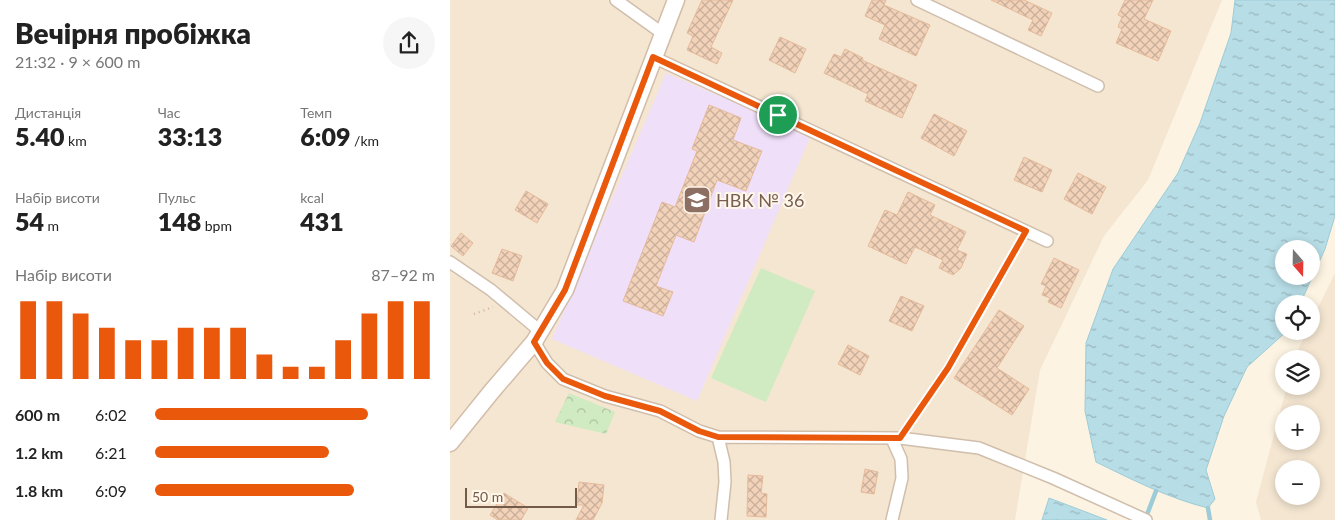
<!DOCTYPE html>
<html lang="uk">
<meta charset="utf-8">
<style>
:root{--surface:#fff;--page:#f6f6f6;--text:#222;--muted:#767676;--accent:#ea580c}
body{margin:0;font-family:Lato,sans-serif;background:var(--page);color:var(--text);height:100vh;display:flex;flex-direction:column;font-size:19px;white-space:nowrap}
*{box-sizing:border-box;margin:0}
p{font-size:16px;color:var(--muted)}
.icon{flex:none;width:28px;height:28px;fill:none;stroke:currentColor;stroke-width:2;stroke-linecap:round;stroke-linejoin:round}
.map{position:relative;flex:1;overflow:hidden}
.sheet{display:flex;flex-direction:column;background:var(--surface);width:450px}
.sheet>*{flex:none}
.needle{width:32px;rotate:160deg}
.buttons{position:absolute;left:825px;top:240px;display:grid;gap:10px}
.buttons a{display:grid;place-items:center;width:45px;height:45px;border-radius:50%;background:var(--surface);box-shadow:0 2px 8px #0003;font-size:25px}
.scale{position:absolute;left:15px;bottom:12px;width:112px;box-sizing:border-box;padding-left:5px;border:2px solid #745a48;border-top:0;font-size:14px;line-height:18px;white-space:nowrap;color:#745a48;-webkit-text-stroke:4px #fff7e9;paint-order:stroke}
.pin{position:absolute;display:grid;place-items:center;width:42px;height:42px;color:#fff;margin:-21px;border:2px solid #fff;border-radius:50%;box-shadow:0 1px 5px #0007}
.round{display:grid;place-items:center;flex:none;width:52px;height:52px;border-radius:26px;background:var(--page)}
.head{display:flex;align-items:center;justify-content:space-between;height:85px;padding:0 15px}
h1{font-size:28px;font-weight:800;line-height:38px}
.metrics{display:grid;grid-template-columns:repeat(3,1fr);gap:8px;height:85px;padding:5px 15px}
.metrics div{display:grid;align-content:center}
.metrics b{font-size:25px;font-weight:800}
.metrics small{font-size:14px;font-weight:400}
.metrics p{font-size:14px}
.chart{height:140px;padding:10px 15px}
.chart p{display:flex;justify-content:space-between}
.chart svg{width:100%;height:90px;margin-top:5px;stroke:var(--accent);stroke-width:6}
ul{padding:0 15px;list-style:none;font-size:16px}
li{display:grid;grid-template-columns:80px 60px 1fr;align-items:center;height:38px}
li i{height:12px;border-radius:6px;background:var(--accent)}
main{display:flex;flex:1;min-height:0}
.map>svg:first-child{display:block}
.residential{fill:#f4e6d1;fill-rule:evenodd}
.education{fill:#f0dff9}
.park{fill:url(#park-crowns)}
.garden{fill:#d0eac1}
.water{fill:url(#water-ripples);stroke:#9dccd8;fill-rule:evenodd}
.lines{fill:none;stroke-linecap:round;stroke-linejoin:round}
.stream{stroke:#9dccd8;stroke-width:4.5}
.building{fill:url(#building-cross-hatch);stroke:#e5ba9a}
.lane-casing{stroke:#d0beac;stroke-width:8}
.street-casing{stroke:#d0beac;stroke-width:14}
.secondary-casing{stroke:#d3bda9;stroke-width:19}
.path{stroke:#d7b69d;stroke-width:2.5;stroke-dasharray:1 4;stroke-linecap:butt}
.lane{stroke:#fff;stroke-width:5.5}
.street{stroke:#fff;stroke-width:11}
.secondary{stroke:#fff;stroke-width:16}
.route-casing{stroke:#fff;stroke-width:10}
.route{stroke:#ea580c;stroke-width:6}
.labels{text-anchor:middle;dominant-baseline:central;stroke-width:4;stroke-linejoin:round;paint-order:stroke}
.education-label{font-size:18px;fill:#785e54;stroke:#fff7e9;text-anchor:start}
</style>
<main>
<section class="sheet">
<div class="head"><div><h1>Вечірня пробіжка</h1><p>21:32 · 9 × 600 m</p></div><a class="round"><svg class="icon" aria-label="share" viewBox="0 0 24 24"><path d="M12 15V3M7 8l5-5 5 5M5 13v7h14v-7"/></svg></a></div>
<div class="metrics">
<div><p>Дистанція</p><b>5.40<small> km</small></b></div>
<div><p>Час</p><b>33:13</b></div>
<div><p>Темп</p><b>6:09<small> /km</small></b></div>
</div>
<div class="metrics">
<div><p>Набір висоти</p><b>54<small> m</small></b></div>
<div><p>Пульс</p><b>148<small> bpm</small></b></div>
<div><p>kcal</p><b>431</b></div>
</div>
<div class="chart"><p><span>Набір висоти</span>87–92 m</p>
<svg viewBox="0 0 160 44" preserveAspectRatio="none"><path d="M5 44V6M15 44V6M25 44V12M35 44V19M45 44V25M55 44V25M65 44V19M75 44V19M85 44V19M95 44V32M105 44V38M115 44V38M125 44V25M135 44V12M145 44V6M155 44V6"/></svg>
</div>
<ul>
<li><b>600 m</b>6:02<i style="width:76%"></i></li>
<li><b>1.2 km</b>6:21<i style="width:62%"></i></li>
<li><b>1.8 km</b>6:09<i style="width:71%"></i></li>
</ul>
</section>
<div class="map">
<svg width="885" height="520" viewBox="0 0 885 520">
<defs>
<pattern id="park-crowns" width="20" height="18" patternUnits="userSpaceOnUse" patternTransform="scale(1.25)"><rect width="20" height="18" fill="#d0eac1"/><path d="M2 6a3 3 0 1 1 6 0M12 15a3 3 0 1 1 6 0" fill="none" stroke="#adc19f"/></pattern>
<pattern id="water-ripples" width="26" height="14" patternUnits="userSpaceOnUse" patternTransform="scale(1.25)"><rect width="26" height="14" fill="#b7dde6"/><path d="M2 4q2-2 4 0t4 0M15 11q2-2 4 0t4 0" fill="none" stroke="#99b6bc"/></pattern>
<pattern id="building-cross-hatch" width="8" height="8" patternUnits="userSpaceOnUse" patternTransform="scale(1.25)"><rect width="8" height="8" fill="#f2d3ba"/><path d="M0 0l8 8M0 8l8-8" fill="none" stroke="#c9ae99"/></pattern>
</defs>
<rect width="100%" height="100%" fill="#fcf3e2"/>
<path class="residential" d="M0,0h772l-74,180 -44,56 -64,134 -25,150h-565z
M885,273v247h-74l-5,-18 31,-116h24v-27l-17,-1 13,-27h4v-9zM834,414h27v27h-27zM834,469h27v27h-27z"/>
<path class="education" d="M216,73l145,62 -114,266 -145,-62z"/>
<path class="park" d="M119,393l46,19 -9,22 -51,-12z"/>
<path class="garden" d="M311,268l54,23 -49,111 -55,-24z"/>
<path class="water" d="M785,0h100v216l-10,33 -25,55h-16v27h3l-40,36 -23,49 -18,54 9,29 -7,9c-40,-10 -75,-28 -112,-46l-11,-51 1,-68 27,-74 65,-96 22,-50 31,-90zM834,249h27v27h-27z
M599,498l58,22h-65z"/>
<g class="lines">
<path class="stream" d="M758,508l2,12
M698,512l8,-21"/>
</g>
<path class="building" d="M252,0h31l-22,47 11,6 -5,11 -30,-14 6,-14 -6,-3z
M422,0h14l-2,5 46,20 -14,31 -37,-17 6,-14 -20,-9z
M541,0h33l28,13 -11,23 -13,-6 5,-10z
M675,0h28l-9,19 27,12 -13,30 -42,-18 6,-14 -4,-2 4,-10 -4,-2z
M330,37l26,12 -11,24 -26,-13z
M395,49l18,9 -1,2 55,25 -15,33 -37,-17 3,-7 -44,-21 10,-19 7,3z
M259,105l32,13 -8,22 29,11 -16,40 -29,-11 -23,62 -18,-7 -20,51 17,6 -10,24 -40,-15 39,-99 13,5 22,-56 -5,-2z
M484,114l33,17 -13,25 -33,-18z
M574,157l28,13 -10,22 -28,-12z
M628,173l28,14 -14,27 -28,-15z
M76,191l22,13 -11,19 -22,-13z
M458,192l27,13 -5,10 36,17 -9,18 10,4 -6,14 -8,7 -14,-7 4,-8 -28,-13 -9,17 -38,-18 17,-36 12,5z
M11,233l12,10 -10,13 -12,-10z
M52,249l20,7 -9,25 -21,-8z
M604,258l25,12 -18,38 -13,-6 2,-4 -8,-3 4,-9 -5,-2z
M451,296l23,10 -12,25 -23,-10z
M549,310l25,16 -27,42 32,21 -17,26 -58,-37z
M398,345l21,11 -9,19 -22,-11z
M415,469l13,3 -4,22 -13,-2z
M298,475l15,1 -2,17 6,1 -1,23 -19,-1z
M129,482l25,3 -2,18 -9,17h-17l8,-15h-7z
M54,493l24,15 -7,12h-23l-8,-5z"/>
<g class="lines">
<g class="lane-casing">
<path id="lane" d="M450,438l47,-70 79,-137"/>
</g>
<g class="street-casing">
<path id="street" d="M166,0l46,33
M467,0l181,86
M203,57l394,184
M0,262l41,28 43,36 7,7
M84,342l13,21 16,16 42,17 55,15 39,20 19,6 182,1 79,10 74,30 93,42
M268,437l6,25 1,20 -4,38
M442,520l10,-42 -1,-19 -9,-20"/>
</g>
<g class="secondary-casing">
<path id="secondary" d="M0,443l42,-52 42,-49 31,-52 111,-290"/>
</g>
<path class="path" d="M24,314l19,-7"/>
<use href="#lane" class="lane"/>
<use href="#street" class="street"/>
<use href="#secondary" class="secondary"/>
</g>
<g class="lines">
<g class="route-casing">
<path id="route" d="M203,57l373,174 -78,137 -48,70 -182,-1 -19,-6 -39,-20 -55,-15 -42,-17 -16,-16 -13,-21 31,-52z"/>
</g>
<use href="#route" class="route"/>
</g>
<defs>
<g id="school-square" transform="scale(1.4375)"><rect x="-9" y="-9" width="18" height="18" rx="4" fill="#8d6e63" stroke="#fff7e9"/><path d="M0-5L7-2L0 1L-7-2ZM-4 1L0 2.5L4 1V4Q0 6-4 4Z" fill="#fff"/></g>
</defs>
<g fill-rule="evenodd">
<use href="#school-square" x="247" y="200"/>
</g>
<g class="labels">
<g class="education-label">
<text x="266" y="200">НВК № 36</text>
</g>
</g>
</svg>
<div class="buttons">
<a><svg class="needle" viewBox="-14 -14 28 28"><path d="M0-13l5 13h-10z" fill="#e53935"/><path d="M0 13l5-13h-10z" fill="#767676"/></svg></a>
<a><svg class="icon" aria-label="locate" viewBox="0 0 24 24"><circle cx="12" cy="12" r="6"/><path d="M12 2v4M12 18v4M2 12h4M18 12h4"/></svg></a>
<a><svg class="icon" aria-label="layers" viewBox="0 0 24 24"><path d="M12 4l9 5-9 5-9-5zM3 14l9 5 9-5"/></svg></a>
<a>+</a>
<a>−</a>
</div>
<div class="scale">50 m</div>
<div class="pin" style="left:328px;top:115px;background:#1e9e55"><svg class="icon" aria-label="arrive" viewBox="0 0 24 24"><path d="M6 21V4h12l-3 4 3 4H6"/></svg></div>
</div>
</main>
